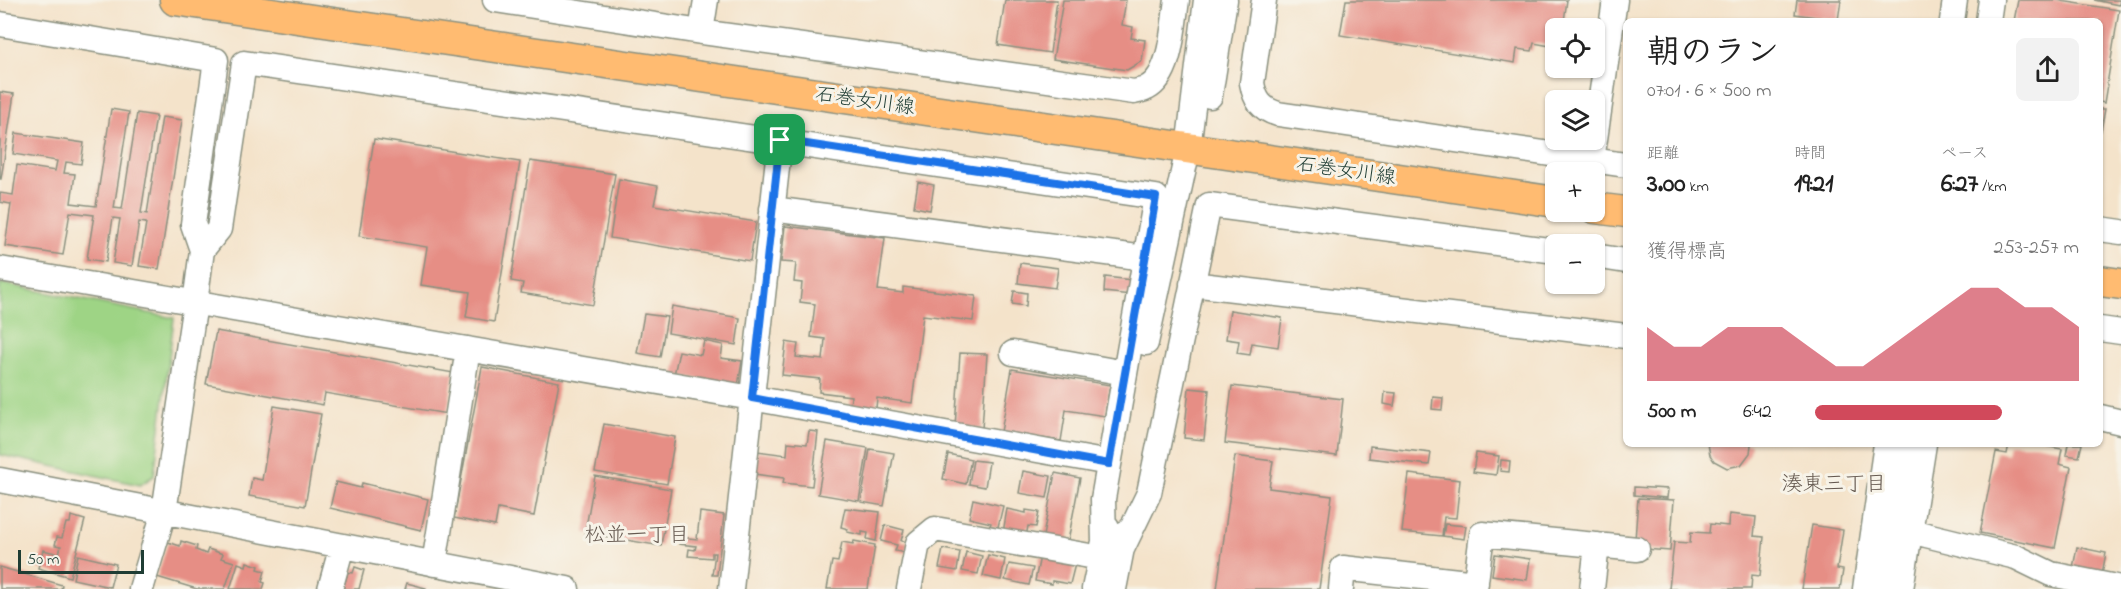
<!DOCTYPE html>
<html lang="ja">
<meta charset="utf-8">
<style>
:root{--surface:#fff;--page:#f2f2f2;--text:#222;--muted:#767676;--accent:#d1495b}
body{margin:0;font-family:"Indie Flower","Klee One",sans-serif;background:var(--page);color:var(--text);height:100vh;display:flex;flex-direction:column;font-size:22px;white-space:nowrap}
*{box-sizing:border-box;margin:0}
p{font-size:20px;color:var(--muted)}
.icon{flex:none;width:33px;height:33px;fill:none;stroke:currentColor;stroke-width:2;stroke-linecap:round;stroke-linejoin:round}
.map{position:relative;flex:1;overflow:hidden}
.details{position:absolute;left:1623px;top:18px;width:480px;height:429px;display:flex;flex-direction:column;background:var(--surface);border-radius:9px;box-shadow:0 2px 4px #0004}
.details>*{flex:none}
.fabs{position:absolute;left:1545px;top:18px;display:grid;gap:12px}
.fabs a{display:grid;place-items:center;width:60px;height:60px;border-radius:9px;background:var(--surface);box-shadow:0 2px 4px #0004;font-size:30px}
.scale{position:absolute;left:18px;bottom:15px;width:126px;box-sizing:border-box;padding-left:6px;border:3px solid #1f3d34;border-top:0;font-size:16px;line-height:21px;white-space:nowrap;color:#1f3d34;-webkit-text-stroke:4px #f7f3e8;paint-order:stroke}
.pin{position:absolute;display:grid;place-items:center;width:51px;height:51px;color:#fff;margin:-26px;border-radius:12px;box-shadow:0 3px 9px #0006}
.round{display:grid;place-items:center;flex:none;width:63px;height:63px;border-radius:9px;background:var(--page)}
.overview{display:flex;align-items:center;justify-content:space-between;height:102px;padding:0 24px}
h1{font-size:33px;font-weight:700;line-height:45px}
.figures{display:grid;grid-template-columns:repeat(3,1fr);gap:9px;height:102px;padding:6px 24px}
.figures div{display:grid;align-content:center}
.figures b{font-size:26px;font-weight:700}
.figures small{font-size:16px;font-weight:400}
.figures p{font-size:16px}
.chart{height:168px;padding:12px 24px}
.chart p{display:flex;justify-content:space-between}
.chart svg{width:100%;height:108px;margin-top:6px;fill:var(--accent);opacity:.7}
ul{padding:0 24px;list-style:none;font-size:20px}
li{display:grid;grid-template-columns:96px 72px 1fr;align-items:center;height:45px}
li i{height:15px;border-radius:8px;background:var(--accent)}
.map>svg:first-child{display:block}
.green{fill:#9ed485;stroke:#5e885c;stroke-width:1.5}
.building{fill:#e68e85}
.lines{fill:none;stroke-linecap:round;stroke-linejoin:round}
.minor-casing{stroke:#8a907f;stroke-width:27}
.major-casing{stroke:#8a907f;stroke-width:33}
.minor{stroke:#fff;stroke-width:24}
.major{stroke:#ffbb71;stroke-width:30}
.route-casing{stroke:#fff;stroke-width:12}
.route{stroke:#1a73e8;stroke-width:8}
.labels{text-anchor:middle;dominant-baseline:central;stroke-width:6;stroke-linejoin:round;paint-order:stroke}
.street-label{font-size:20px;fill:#1f3d34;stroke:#f7f3e8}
.neighbourhood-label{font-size:21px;fill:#655950;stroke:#f7f3e8}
</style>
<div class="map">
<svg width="2121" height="589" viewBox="0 0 2121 589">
<rect width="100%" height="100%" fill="#f7f3e8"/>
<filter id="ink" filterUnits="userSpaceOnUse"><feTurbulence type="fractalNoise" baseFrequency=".0167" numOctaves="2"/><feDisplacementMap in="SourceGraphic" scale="12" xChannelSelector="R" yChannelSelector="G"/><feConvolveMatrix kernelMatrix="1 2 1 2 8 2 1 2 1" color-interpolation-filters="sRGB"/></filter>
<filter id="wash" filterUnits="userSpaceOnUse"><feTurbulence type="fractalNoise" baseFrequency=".008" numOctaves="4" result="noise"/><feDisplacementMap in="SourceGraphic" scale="24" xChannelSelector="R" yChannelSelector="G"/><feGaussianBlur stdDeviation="1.35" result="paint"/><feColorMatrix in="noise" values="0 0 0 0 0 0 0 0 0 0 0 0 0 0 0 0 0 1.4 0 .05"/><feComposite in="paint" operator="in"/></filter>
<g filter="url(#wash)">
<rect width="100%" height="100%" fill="#f4e3ca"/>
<path class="green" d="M0,283l174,35 -20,158 -14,9 -140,-30z"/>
<g id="blocks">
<path class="building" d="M1005,0h52l-7,53 -52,-8z
M1063,0h63l-4,25 11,2 -2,11 14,2 -3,21 -15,9 -74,-11z
M1346,0h221l-4,28h-7v19l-22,-4 -2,8 -15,-2 -2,14 -175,-28z
M1797,0h44l-3,20 -43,-6z
M2018,0h37l64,10 -15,93 -4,-1v-81h-86z
M2094,0h26l-1,5z
M0,92l14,2 -13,85h-1z
M111,109l18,3 -15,96 8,1 15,-96 19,3 -15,97 6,1 15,-97 20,3 -23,149 -20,-3 7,-43 -7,-1 -7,44 -19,-3 7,-44 -7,-1 -7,44 -19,-3 7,-44 -24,-3 -7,43 -58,-9 6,-42 -11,-2v-9l13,2 4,-30 38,6 2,-10 -44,-7 3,-21 68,10 -3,21 -15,-2 -2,11 11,1 -4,29 25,3z
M2100,109h5l-4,22h-1z
M374,139l146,23 -26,160 -28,-5 4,-25 -49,-7 6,-38 -68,-11z
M530,161l85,13 -22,131 -72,-12 2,-10 -12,-2z
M619,179l39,7 -4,19 102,17 -6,39 -140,-23z
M918,182l16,3 -4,25 -16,-3z
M785,226l100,12 -7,52 25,3v-6l73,9 -3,25 -50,-6 -11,88 -35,-5 -1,10 -26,-2 1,-10 -32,-4 1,-13 -38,-4 4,-33 12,2 -2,13 27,3 2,-21 -14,-2 4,-33 -15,-2 2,-19 -8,-1 2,-19 -15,-1z
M1020,263l38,5 -3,20 -37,-5z
M1105,277l27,3 -1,15 -27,-3z
M1014,291l13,2 -1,13 -14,-2z
M672,306l68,12 -4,27 -68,-12z
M1230,310l52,8 -4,29 -26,-4 -2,12 -13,-2 2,-12 -13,-2z
M644,314l23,3 -7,40 -23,-4z
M216,331l238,42 -7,41 -122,-21 -2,12 -117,-21z
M704,341l19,4 -2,13 21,3 -4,25 -64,-11 5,-24 22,4z
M960,353l27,1 -5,75 -27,-2z
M482,367l77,15 -25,134 -36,-7 -3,17 -41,-8z
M1012,369l98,16 -5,31 -39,-6 -5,31 -60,-9z
M1232,386l111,13 -6,57 -112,-13z
M1189,388l20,2 -5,50 -20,-2z
M1385,392l11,1 -2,13 -10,-2z
M1433,397l10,1 -1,12 -10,-1z
M274,406l47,8 -16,92 -56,-10 3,-18 10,2z
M604,424l71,13 -8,47 -72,-12z
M809,431l9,1 -6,54 -29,-3 1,-5 -30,-4 3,-23 30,4 1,-13 19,2z
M827,441l41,7 -9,53 -41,-7z
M1708,444h43v1l-1,8 -9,12 -14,3 -13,-7 -4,-6z
M2009,444h25l28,5 -3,15 12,3 -16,81 -75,-15 16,-81 11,2z
M2068,444h14l-3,13 -13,-2z
M1370,446l61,7 -2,12 -60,-7z
M870,449l24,4 -10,53 -23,-4z
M1476,453l23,3 -3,19 -23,-3z
M948,454l23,5 -5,25 -23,-5z
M1235,456l38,5 -4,27 63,8 -13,93h-102z
M973,460l16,2 -4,25 -16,-3z
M1501,460l9,1 -1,11 -9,-1z
M1023,471l28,5 -4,22 -28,-5z
M1055,473l25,5 -12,63 -25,-5z
M1409,474l51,6 -4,38 -12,-1 -2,19 -40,-4z
M595,476l76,13 -10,57 -76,-13z
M336,482l25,6 1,-5 66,16 -7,31 -91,-22z
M1634,487l34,2 -1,9 -33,-3z
M1638,498l36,2 -4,51 -26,-2 -9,-9z
M973,499l30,7 -5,21 -8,-1 1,-3 -22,-5z
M845,508l35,4 -4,29 -9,-2 1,-6 -6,-1v3l-15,-3 1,-3 -7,-2z
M1007,509l19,4v-3l13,2 -3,15 -8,-1 -2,11 -23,-4z
M700,512l24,3 -7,60h-5l3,-22h-3v5l-24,-2 1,-7 6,1 1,-4 -17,-2 1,-7 17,2z
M1729,514l27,3 -2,19 10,1 -4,39 -8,-1 -1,14h-82l5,-47 16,1 1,-11 18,1 1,-9 18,2z
M71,516l14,4 -15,57 -32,-9 5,-18 16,4 2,-8 -6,-1 2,-8 5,1 4,-15h4z
M1445,524l21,2 -2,13 -21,-3z
M885,525l19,5 -3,11 7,1 -2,11 -11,-2 2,-6 -16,-4z
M1812,525l31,5 -6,39 6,1 -3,19h-38z
M181,541l16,5 -1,4 10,4 2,-5 15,5 -2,4 13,4 -9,27h-28l-40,-12 11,-35 12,4z
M854,541l21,4 -7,44h-41l5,-28 6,1 4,-20 11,2z
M2077,547l29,6 -4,21 -29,-6z
M943,549l17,3 -3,19 -18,-3z
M966,552l16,4 -4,18 -16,-3z
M1495,554l35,5 -3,21 -35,-5z
M78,555l38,9 -6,23 -37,-8z
M988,555l17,4 -4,21 -18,-4z
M1040,556l35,8 -5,20 -18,-3v3l-17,-3z
M247,562l12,4 -1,3 7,2 -3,11 3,1 -2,6h-33l8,-26 8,3z
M1009,564l24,4 -4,17 -24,-5z
M0,567l62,18 -1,4h-61z
M355,567l9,3 -5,19h-16l5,-17 5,1z
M407,583l19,5v1h-21z"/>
</g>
</g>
<g filter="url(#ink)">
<use href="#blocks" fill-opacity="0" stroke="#8a907f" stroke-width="1.5"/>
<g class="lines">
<g class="minor-casing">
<path id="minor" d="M495,0l206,32 433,60c4,-1 10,-2 13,-4 25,-13 26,-63 30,-88
M1264,0l-12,83c3,17 9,26 26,31l348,51
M1952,21l3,-21
M1988,21l3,-21
M0,24l216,36 -23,164 9,26 -7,53 -31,209 -23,77
M701,32l5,-32
M1210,96l15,-96
M1592,160l23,-160
M772,209l373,49
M2100,229l21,3
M202,250l17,-21 25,-166 912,134 -53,302 1,43
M1594,256l32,5
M0,269l752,129 357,65
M1192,284l434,52
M2100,329l21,3
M1146,343l42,-194 18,-149
M1013,353l112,20
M2100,417l21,5
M0,480l567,109
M1910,531l106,26 35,17 70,14
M1122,549l27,-56 60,-288 347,46
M434,564l34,-215
M330,589l12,-43
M731,589l49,-449
M909,589l9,-46 17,-14 166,29
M1094,589l13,-62
M1114,589l11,-56
M1341,589l2,-21 133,15
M1475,589l7,-55 155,15
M1592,589l5,-44
M1865,589l21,-145
M1882,589l22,-145
M1901,589l23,-145"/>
</g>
<g class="major-casing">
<path id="major" d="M175,0l1381,202
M1594,208l32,4
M2100,281l21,3"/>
</g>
<use href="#minor" class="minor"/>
<use href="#major" class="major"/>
</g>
</g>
<g class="lines" filter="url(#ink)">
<g class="route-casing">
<path id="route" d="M780,140l376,57 -47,267 -357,-66z"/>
</g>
<use href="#route" class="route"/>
</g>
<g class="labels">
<g class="street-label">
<text transform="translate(865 102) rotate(8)">石巻女川線</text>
<text transform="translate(1346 172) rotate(8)">石巻女川線</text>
</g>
<g class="neighbourhood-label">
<text x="1834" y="485">湊東三丁目</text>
<text x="637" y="536">松並一丁目</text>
</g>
</g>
</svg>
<div class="fabs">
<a><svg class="icon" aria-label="locate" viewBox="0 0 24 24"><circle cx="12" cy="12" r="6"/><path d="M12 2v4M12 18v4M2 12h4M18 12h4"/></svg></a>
<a><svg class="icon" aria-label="layers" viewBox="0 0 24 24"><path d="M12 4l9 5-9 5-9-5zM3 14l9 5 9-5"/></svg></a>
<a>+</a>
<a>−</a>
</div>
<div class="scale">50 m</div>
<div class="pin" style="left:780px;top:140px;background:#1e9e55"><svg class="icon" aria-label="arrive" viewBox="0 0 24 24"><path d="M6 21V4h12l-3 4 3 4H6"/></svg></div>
<section class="details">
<div class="overview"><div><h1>朝のラン</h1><p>07:01 · 6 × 500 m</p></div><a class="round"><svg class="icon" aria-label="share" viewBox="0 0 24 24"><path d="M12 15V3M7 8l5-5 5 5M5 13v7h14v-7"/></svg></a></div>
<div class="figures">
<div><p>距離</p><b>3.00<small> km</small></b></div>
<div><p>時間</p><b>19:21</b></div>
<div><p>ペース</p><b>6:27<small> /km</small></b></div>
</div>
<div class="chart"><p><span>獲得標高</span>253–257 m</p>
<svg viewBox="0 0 160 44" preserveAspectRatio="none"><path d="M0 44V22L10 30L20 30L30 22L40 22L50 22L60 30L70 38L80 38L90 30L100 22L110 14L120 6L130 6L140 14L150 14L160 22V44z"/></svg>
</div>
<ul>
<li><b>500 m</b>6:42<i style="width:71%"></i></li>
</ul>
</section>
</div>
